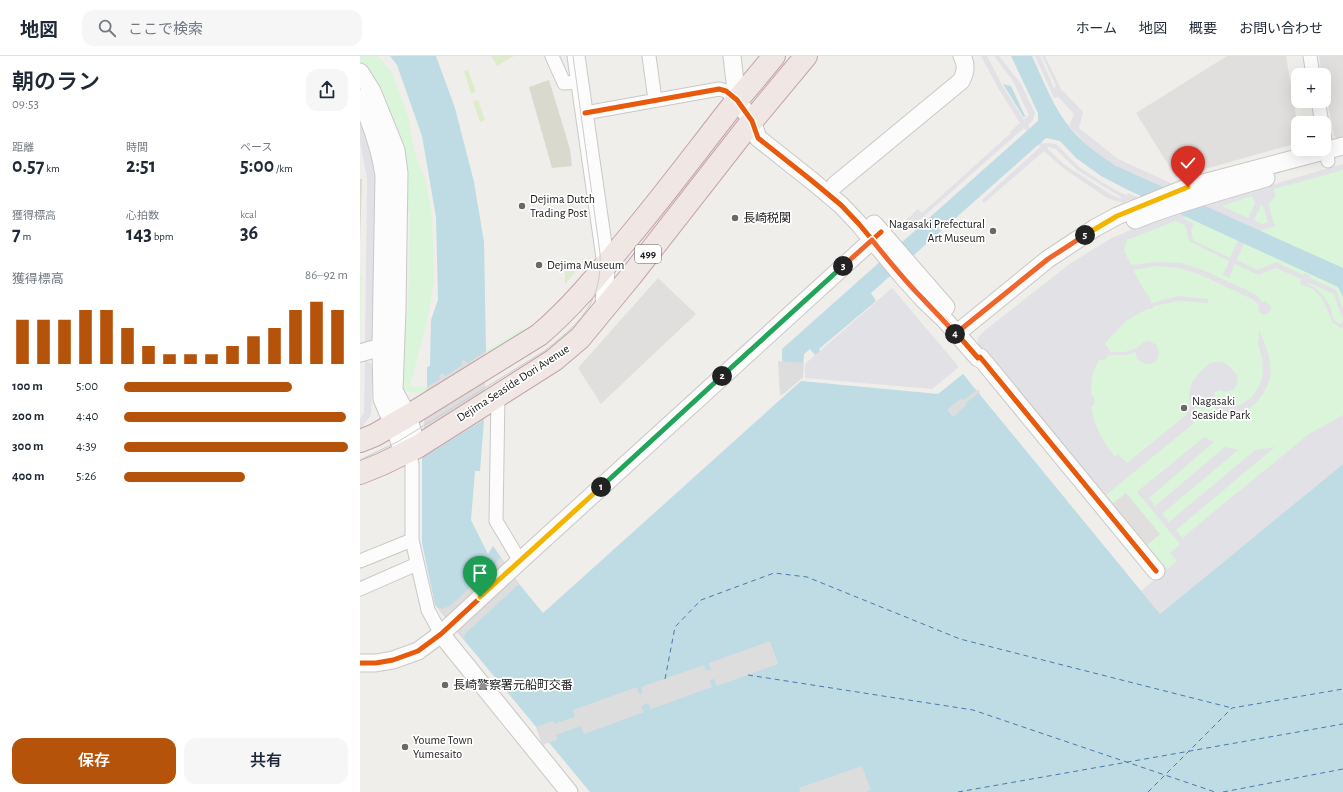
<!DOCTYPE html>
<html lang="ja">
<meta charset="utf-8">
<style>
:root{--surface:#fff;--page:#f6f6f7;--text:#1f2937;--muted:#747a83;--line:#e0e1e3;--accent:#b45309}
body{margin:0;font-family:"Alegreya Sans","Noto Sans JP",sans-serif;background:var(--page);color:var(--text);height:100vh;display:flex;flex-direction:column;font-size:15px;white-space:nowrap}
*{box-sizing:border-box;margin:0}
p{font-size:13px;color:var(--muted)}
.icon{flex:none;width:22px;height:22px;fill:none;stroke:currentColor;stroke-width:2;stroke-linecap:round;stroke-linejoin:round}
.map{position:relative;flex:1;overflow:hidden}
.side{display:flex;flex-direction:column;background:var(--surface);width:360px}
.side>*{flex:none}
.buttons{position:absolute;left:931px;top:12px;display:grid;gap:8px}
.buttons a{display:grid;place-items:center;width:40px;height:40px;border-radius:8px;background:var(--surface);box-shadow:0 4px 16px #0002;font-size:20px}
.pin{position:absolute;display:grid;place-items:center;width:34px;height:34px;color:#fff;margin:-41px -17px;border-radius:50% 50% 50% 0;rotate:-45deg;box-shadow:0 0 4px #0007}
.pin .icon{rotate:45deg}
.km{position:absolute;width:20px;height:20px;margin:-10px;border-radius:50%;background:#222;color:#fff;font-size:11px;line-height:20px;text-align:center}
.round{display:grid;place-items:center;flex:none;width:42px;height:42px;border-radius:12px;background:var(--page)}
.summary{display:flex;align-items:center;justify-content:space-between;height:68px;padding:0 12px}
h1{font-size:22px;font-weight:600;line-height:30px}
.stats{display:grid;grid-template-columns:repeat(3,1fr);gap:6px;height:68px;padding:4px 12px}
.stats div{display:grid;align-content:center}
.stats b{font-size:20px;font-weight:600}
.stats small{font-size:11px;font-weight:400}
.stats p{font-size:11px}
.chart{height:112px;padding:8px 12px}
.chart p{display:flex;justify-content:space-between}
.chart svg{width:100%;height:72px;margin-top:4px;stroke:var(--accent);stroke-width:6}
.action{display:flex;gap:8px;margin-top:auto;padding:8px 12px}
.action a{flex:1;height:46px;border-radius:12px;background:var(--accent);color:#fff;font-size:16px;font-weight:600;line-height:46px;text-align:center}
.action a+a{background:var(--page);color:var(--text)}
ul{padding:0 12px;list-style:none;font-size:13px}
li{display:grid;grid-template-columns:64px 48px 1fr;align-items:center;height:30px}
li i{height:10px;border-radius:5px;background:var(--accent)}
header{display:flex;align-items:center;gap:24px;box-sizing:border-box;height:56px;padding:0 20px;background:var(--surface);border-bottom:1px solid var(--line)}
header strong{font-size:19px}
nav{display:flex;gap:22px;margin-inline-start:auto;font-size:14px}
.search{width:280px;height:36px;background:var(--page);display:flex;align-items:center;gap:10px;box-sizing:border-box;padding:0 14px;border-radius:12px;color:var(--muted);font-size:15px}
main{display:flex;flex:1;min-height:0}
.map>svg:first-child{display:block}
.construction{fill:#d9d9cd}
.grass{fill:#ddeccb}
.park{fill:#daf5da}
.parking{fill:#e0dfde}
.plaza{fill:#e2e1e5;fill-rule:evenodd}
.water{fill:#bfdbe3}
.pier{fill:#dedddd}
.lines{fill:none;stroke-linecap:round;stroke-linejoin:round}
.ferry{stroke:#4a7aab;stroke-width:1;stroke-dasharray:5 4;stroke-linecap:butt}
.minor-casing{stroke:#c9c8c7;stroke-width:15}
.tertiary-casing{stroke:#c9c8c7;stroke-width:19}
.trunk-casing{stroke:#c5a2ac;stroke-width:24}
.minor{stroke:#fdfcfc;stroke-width:13}
.tertiary{stroke:#fdfcfc;stroke-width:17}
.trunk{stroke:#f0e6e4;stroke-width:22}
.tram{stroke:#ccc;stroke-width:1}
.cycleway-casing{stroke:#fff;stroke-width:8}
.cycleway{stroke:#e8590c;stroke-width:5}
.split-1-casing{stroke:#fff;stroke-width:8}
.split-2-casing{stroke:#fff;stroke-width:8}
.split-3-casing{stroke:#fff;stroke-width:8}
.split-4-casing{stroke:#fff;stroke-width:8}
.split-5-casing{stroke:#fff;stroke-width:8}
.split-6-casing{stroke:#fff;stroke-width:8}
.split-1{stroke:#f5b400;stroke-width:5}
.split-2{stroke:#22a559;stroke-width:5}
.split-3{stroke:#22a559;stroke-width:5}
.split-4{stroke:#f0652b;stroke-width:5}
.split-5{stroke:#f0652b;stroke-width:5}
.split-6{stroke:#f5b400;stroke-width:5}
.poi-dot{fill:#6a6968;stroke:#fff;stroke-width:1.5}
.labels{text-anchor:middle;dominant-baseline:central;stroke-width:3.5;stroke-linejoin:round;paint-order:stroke}
.shield{fill:#fff;stroke:#646464;stroke-width:1}
.shield-label{font-size:11px;font-weight:bold;fill:#222}
.poi-label{font-size:12px;fill:#222;stroke:#fff;text-anchor:start}
.street-label{font-size:12px;fill:#222;stroke:#fff}
</style>
<header>
<strong>地図</strong>
<div class="search"><svg class="icon" aria-label="search" viewBox="0 0 24 24"><circle cx="10" cy="10" r="6"/><path d="M15 15l6 6"/></svg>ここで検索</div>
<nav><a>ホーム</a><a>地図</a><a>概要</a><a>お問い合わせ</a></nav>
</header>
<main>
<section class="side">
<div class="summary"><div><h1>朝のラン</h1><p>09:53</p></div><a class="round"><svg class="icon" aria-label="share" viewBox="0 0 24 24"><path d="M12 15V3M7 8l5-5 5 5M5 13v7h14v-7"/></svg></a></div>
<div class="stats">
<div><p>距離</p><b>0.57<small> km</small></b></div>
<div><p>時間</p><b>2:51</b></div>
<div><p>ペース</p><b>5:00<small> /km</small></b></div>
</div>
<div class="stats">
<div><p>獲得標高</p><b>7<small> m</small></b></div>
<div><p>心拍数</p><b>143<small> bpm</small></b></div>
<div><p>kcal</p><b>36</b></div>
</div>
<div class="chart"><p><span>獲得標高</span>86–92 m</p>
<svg viewBox="0 0 160 44" preserveAspectRatio="none"><path d="M5 44V17M15 44V17M25 44V17M35 44V11M45 44V11M55 44V22M65 44V33M75 44V38M85 44V38M95 44V38M105 44V33M115 44V27M125 44V22M135 44V11M145 44V6M155 44V11"/></svg>
</div>
<ul>
<li><b>100 m</b>5:00<i style="width:75%"></i></li>
<li><b>200 m</b>4:40<i style="width:99%"></i></li>
<li><b>300 m</b>4:39<i style="width:100%"></i></li>
<li><b>400 m</b>5:26<i style="width:54%"></i></li>
</ul>
<div class="action"><a>保存</a><a>共有</a></div>
</section>
<div class="map">
<svg width="983" height="736" viewBox="0 0 983 736">
<rect width="100%" height="100%" fill="#f0eeeb"/>
<path class="construction" d="M189,24l21,69 2,17 -20,2 -23,-81z
M0,123h2l-2,65z"/>
<path class="grass" d="M131,0h23l-17,10z
M108,14l8,22 -5,2 -7,-23z
M118,44l7,20 -5,2 -7,-21z
M205,215h11l-11,13z"/>
<path class="park" d="M0,0h18l14,16 18,50 1,13 7,28 7,14 7,37 2,66 -6,37 -18,69 17,1 96,-59v3l-3,5 -93,57 -20,-1 -5,-3v-64l6,-14 2,-98 -6,-10 -25,-112 -19,-30z
M983,108v300l-202,127 21,-18 -183,-226 -1,-9 2,-3 58,-47 33,-25 41,-25 187,-61z
M0,218h2l-2,69z"/>
<path class="parking" d="M867,0h59l12,72v15l-122,34 -40,-64z
M959,0h24v81l-6,1 -3,-2 -10,-52v-9h-2z
M298,222l38,36 -95,90 -23,-36z
M766,437l34,41 -13,11 -35,-41z"/>
<path class="plaza" d="M621,0h6l15,29 22,35 5,-5 -16,-34 -19,-25h5l22,28 14,29 -2,7 -5,5 15,19 2,-1 11,1 23,23 26,17 18,10 4,1 1,-2 44,20 -56,-47 -22,-14 -25,-26 5,-12 -16,-17 -4,1 -19,-42h5l14,32 2,-2 -14,-30h3l16,33 22,23 -4,16 39,31 94,43 131,-38v6l-69,19 2,8 -8,7 7,22 -16,5 -8,-4 -14,33 20,10 19,-8 27,13 1,-2 7,3 -1,2 26,12 7,19v7l-2,-1 -7,-21 -25,-11 -1,1 6,3 9,8 7,11 3,12 2,3 4,3 3,-1 1,-3v7l-2,1 -8,-5 -11,-25 -9,-9 -13,-5 1,-5 -25,-11 -18,7 -23,-11 -6,14 -6,-3 6,-14 -40,-20 -4,-16 -10,-4 -48,19 -3,11 7,14 26,-3 24,1 22,7 52,24 8,8 2,-1 6,5 -1,6 -6,3 -5,-3 -1,-4 1,-3 -7,-6 -51,-24 -21,-7 -23,-2 -24,4 12,22 5,6 1,5 28,-7 29,3v4l-29,-2 -25,5 -2,3h-5l-21,12 -20,21 -1,3 3,2 2,5h15l12,-4 6,-6 6,-1 8,4 2,9 -2,6 -2,2 -4,2h-5l-8,-4 -2,-4v-4l-10,3h-17l-5,5h-5l-4,8 -3,9 -1,18 3,2 1,4 -1,4 -3,1 3,15 6,13 6,11 9,12 3,-3 9,9 59,-48 4,-7 -1,-14 3,-12 9,-11 9,-8 6,-1h6l6,3 9,10 1,8 -5,7 -8,2 -6,-2 -4,2 -1,5 5,6 8,3h7l8,-2 9,-6 6,-8 4,-9 2,-9 -1,-15 -4,-13 1,-15 10,27 2,16 -3,12 -5,10 -7,9 -11,8 -10,2h-10l-8,-3 -12,-11 -11,10 -1,15 -87,71 61,74 10,-8 -7,-8 10,-9 -43,-52 67,-55 10,5 -65,56 6,8 70,-59 13,3 -76,64 7,8 86,-72 20,-3 -99,83 6,8 127,-104 34,-19v49l-183,150 -19,-23 21,-18 -183,-227 -1,-3v-5l5,-6 88,-69 41,-25 51,-22 -35,-16 -3,3h-2l-16,-5 -44,-30 -19,-17 -60,52 -2,-3 58,-53 -16,-19 -116,102 -6,-6 16,-15 4,4 89,-80 -1,-1 10,-9 -22,-35zM688,91l8,2 21,21 44,27v2l-11,-5 -45,-29 -15,-14 -3,-3zM892,140l3,7 -7,15 -26,-12zM901,149l2,1 5,16 -6,2 -8,-4zM851,153l34,16 -15,33 -37,-18 -2,-10 3,-6 -11,-6z
M0,62l9,26 6,33 -2,159 -2,5 -6,3 2,-155v-11l-7,-35z
M532,232l67,79 -27,22 -127,-11v-14z
M5,304l5,3 3,5 -2,47 -11,15v-11l4,-6z"/>
<path class="water" d="M30,0h46l19,52 19,74 10,60 2,109 -2,69 -4,51h-5l-4,49 17,34 5,-8 27,39 23,28 258,-232 137,13 25,-20 197,240 183,-150v328h-753l-155,-187 -13,-62v-85l5,-71v-20l3,-1 1,-46 7,-20 -2,-83 -14,-81 -25,-71z
M651,0h21c11,24 22,53 39,73 13,15 28,26 45,37l227,102v29l-5,-10 -210,-97 -27,-14 -25,-18 -16,-17 -14,-3 -175,155 5,8 -57,48 1,2 -5,4 -5,-6 -6,5 -2,24 -19,16 -1,-45 256,-228v-8z
M643,28l8,2 14,30 -1,2z"/>
<path class="pier" d="M126,295l-2,69 -62,38 5,-71 13,-8 -1,-3 3,-3 4,3 16,-11 -1,-3 2,-2h1l4,3z
M418,305l26,2 -1,14 -23,19z
M618,333l2,3 -14,11 1,1 -14,13 -6,-7 15,-12 2,2z
M140,500l20,29h-2l-52,48 -2,3 1,4 -28,-33 5,2 8,-3 47,-44z
M410,585l8,23 -61,22 -3,-7 -4,1 2,7 -61,22 -3,-6 -7,3 3,6 -60,22 -3,-8 -25,9 1,5 -15,5 -6,-18 17,-6 1,3 21,-7 -2,-7 64,-23 2,7 4,-1 -2,-6 63,-22 2,6 5,-2 -2,-6z
M502,710l9,24 -5,2h-66l-1,-4z"/>
<g class="lines">
<path class="ferry" d="M388,619l225,35 242,82
M305,623l10,-52 26,-27 73,-27 33,4 153,62 272,69
M598,736l385,-68
M788,736l84,-84 111,-19
M863,736l120,-23"/>
<g class="minor-casing">
<path id="minor" d="M192,0l12,27 16,-1
M289,0l6,44
M950,0l3,19
M958,45l4,22
M225,57l134,-24 7,2 11,9
M964,78l4,27
M138,338l-2,127 24,40
M49,394l3,14v76l16,70 13,24
M0,505l52,-21
M0,533l57,-25"/>
</g>
<g class="tertiary-casing">
<path id="tertiary" d="M216,0l30,209 -2,44
M372,0l5,44 15,21 6,17 53,42 30,25 18,19 45,54 19,21 21,20 34,39 2,-1 176,214
M0,16l12,19 24,59 3,23 -2,136 -3,82 14,25 9,31
M0,42c11,25 20,50 24,77l-3,172 1,52 15,35 6,20
M475,129l126,-104c5,-9 6,-16 1,-25
M775,164c42,-17 87,-29 131,-42
M514,168l72,83
M596,278l92,-75 47,-31 22,-12 71,-29 155,-41
M0,297l21,-6
M81,578l128,158
M0,607h16l17,-3 25,-9 23,-17 79,-73 361,-329"/>
</g>
<g class="trunk-casing">
<path id="trunk" d="M0,385l15,-6 33,-19 131,-81c32,-27 58,-59 85,-92 39,-46 75,-95 113,-143 13,-15 25,-29 37,-44
M0,417l22,-9 35,-17 137,-87 26,-22 51,-62 121,-155 54,-65"/>
</g>
<use href="#minor" class="minor"/>
<use href="#tertiary" class="tertiary"/>
<use href="#trunk" class="trunk"/>
<path class="tram" d="M0,404l39,-19 144,-89c36,-28 60,-49 57,-99l-27,-197"/>
<g class="cycleway-casing">
<path id="cycleway" d="M225,57l134,-24 7,2 11,9 15,21 6,17 53,42 30,25 18,19 45,54 19,21 21,20 34,39 2,-1 176,214
M0,607h16l17,-3 25,-9 23,-17 79,-73 361,-329"/>
</g>
<use href="#cycleway" class="cycleway"/>
</g>
<g class="lines">
<g class="split-1-casing">
<path id="split-1" d="M120,541l121,-110"/>
</g>
<g class="split-2-casing">
<path id="split-2" d="M241,431l121,-111"/>
</g>
<g class="split-3-casing">
<path id="split-3" d="M362,320l121,-110"/>
</g>
<g class="split-4-casing">
<path id="split-4" d="M483,210l29,-26c16,20 33,41 51,59 11,12 22,22 32,35"/>
</g>
<g class="split-5-casing">
<path id="split-5" d="M595,278l93,-75 37,-24"/>
</g>
<g class="split-6-casing">
<path id="split-6" d="M725,179l32,-19 71,-29"/>
</g>
<use href="#split-1" class="split-1"/>
<use href="#split-2" class="split-2"/>
<use href="#split-3" class="split-3"/>
<use href="#split-4" class="split-4"/>
<use href="#split-5" class="split-5"/>
<use href="#split-6" class="split-6"/>
</g>
<g class="poi-dot">
<circle cx="162" cy="150" r="4"/>
<circle cx="375" cy="162" r="4"/>
<circle cx="633" cy="175" r="4"/>
<circle cx="179" cy="209" r="4"/>
<circle cx="824" cy="352" r="4"/>
<circle cx="85" cy="629" r="4"/>
<circle cx="45" cy="691" r="4"/>
</g>
<g class="labels">
<rect class="shield" x="275" y="189" width="26" height="18" rx="3"/>
<g class="shield-label">
<text x="288" y="198">499</text>
</g>
<g class="poi-label">
<text x="170" y="143">Dejima Dutch<tspan x="170" dy="14">Trading Post</tspan></text>
<text x="383" y="162">長崎税関</text>
<text x="625" y="168" text-anchor="end">Nagasaki Prefectural<tspan x="625" dy="14">Art Museum</tspan></text>
<text x="187" y="209">Dejima Museum</text>
<text x="832" y="345">Nagasaki<tspan x="832" dy="14">Seaside Park</tspan></text>
<text x="93" y="629">長崎警察署元船町交番</text>
<text x="53" y="684">Youme Town<tspan x="53" dy="14">Yumesaito</tspan></text>
</g>
<g class="street-label">
<text transform="translate(153 327) rotate(-33)">Dejima Seaside Dori Avenue</text>
</g>
</g>
</svg>
<div class="buttons">
<a>+</a>
<a>−</a>
</div>
<div class="pin" style="left:120px;top:541px;background:#1e9e55"><svg class="icon" aria-label="arrive" viewBox="0 0 24 24"><path d="M6 21V4h12l-3 4 3 4H6"/></svg></div>
<div class="pin" style="left:828px;top:131px;background:#d93025"><svg class="icon" aria-label="check" viewBox="0 0 24 24"><path d="M5 12l5 5 9-10"/></svg></div>
<b class="km" style="left:241px;top:431px">1</b>
<b class="km" style="left:362px;top:320px">2</b>
<b class="km" style="left:483px;top:210px">3</b>
<b class="km" style="left:595px;top:278px">4</b>
<b class="km" style="left:725px;top:179px">5</b>
</div>
</main>
